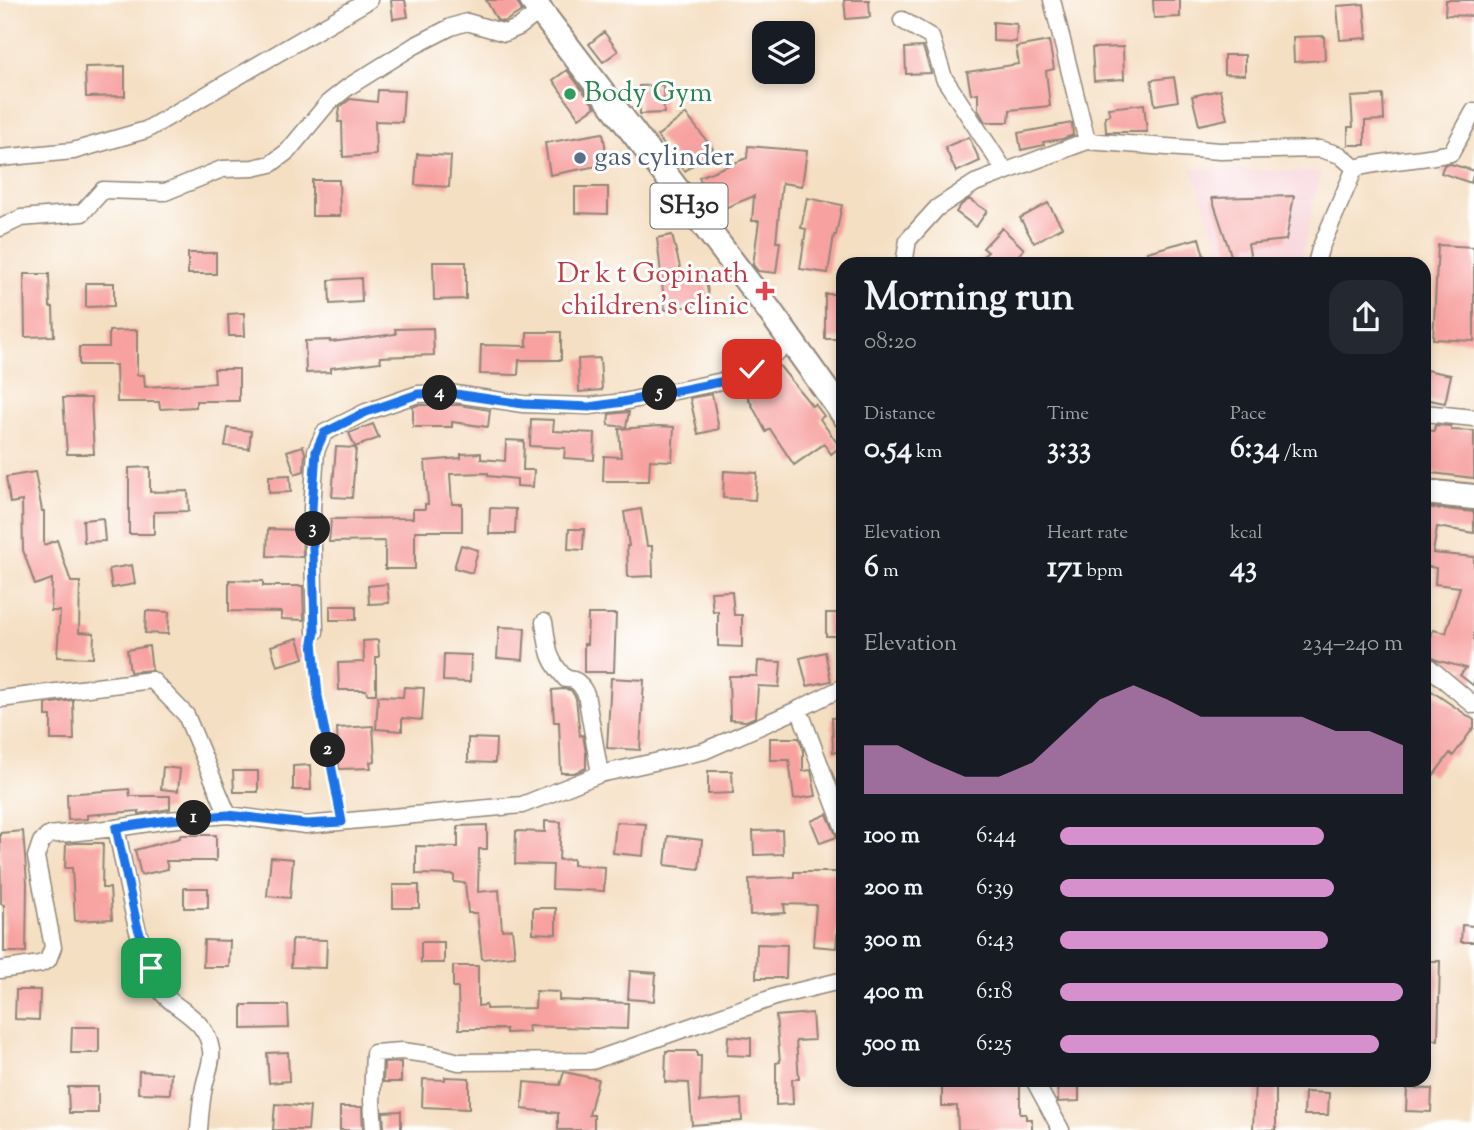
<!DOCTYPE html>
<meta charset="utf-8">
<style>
:root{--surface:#171b24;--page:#242831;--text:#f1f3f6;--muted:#9ea1a6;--accent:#d690ce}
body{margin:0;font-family:"Sorts Mill Goudy",serif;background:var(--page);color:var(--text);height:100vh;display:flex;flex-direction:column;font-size:26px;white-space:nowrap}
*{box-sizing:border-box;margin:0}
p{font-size:23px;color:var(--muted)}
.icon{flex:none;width:38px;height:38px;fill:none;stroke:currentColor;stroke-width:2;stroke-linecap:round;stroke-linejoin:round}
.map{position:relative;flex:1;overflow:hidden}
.sheet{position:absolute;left:836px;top:257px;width:595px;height:830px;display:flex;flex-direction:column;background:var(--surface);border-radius:21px;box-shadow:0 4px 10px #0003}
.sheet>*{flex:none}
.buttons{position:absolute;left:752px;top:21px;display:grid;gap:14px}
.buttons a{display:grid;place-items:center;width:63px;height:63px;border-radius:14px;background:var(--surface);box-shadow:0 4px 10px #0003;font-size:35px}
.pin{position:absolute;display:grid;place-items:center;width:60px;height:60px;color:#fff;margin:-30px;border-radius:14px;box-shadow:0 4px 10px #0006}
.km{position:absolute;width:35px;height:35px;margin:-18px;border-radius:50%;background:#222;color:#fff;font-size:19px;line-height:35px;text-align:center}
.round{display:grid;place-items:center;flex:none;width:74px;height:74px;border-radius:21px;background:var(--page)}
.head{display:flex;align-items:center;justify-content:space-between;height:119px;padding:0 28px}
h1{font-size:38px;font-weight:700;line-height:52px}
.metrics{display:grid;grid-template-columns:repeat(3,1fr);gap:10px;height:119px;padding:7px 28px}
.metrics div{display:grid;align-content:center}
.metrics b{font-size:30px;font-weight:700}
.metrics small{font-size:19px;font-weight:400}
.metrics p{font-size:19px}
.chart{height:196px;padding:14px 28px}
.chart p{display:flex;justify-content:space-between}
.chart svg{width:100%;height:126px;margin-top:7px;fill:var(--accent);opacity:.7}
ul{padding:0 28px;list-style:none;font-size:23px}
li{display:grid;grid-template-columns:112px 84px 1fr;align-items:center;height:52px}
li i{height:18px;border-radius:9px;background:var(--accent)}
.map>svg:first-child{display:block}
.built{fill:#f7cfd5}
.building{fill:#f7a2a0}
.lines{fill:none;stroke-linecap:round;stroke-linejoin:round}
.street-casing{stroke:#908577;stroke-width:19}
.primary-casing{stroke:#908577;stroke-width:28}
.path{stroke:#908577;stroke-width:2.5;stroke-dasharray:2 5;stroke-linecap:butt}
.street{stroke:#fff;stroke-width:16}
.primary{stroke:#fff;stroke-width:24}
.route-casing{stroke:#fff;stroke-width:14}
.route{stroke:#1a73e8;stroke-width:9}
.leisure-dot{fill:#2e9e5b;stroke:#fff;stroke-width:2.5}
.service-dot{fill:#5c6f8a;stroke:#fff;stroke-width:2.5}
.health-dot{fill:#e0444e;stroke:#fff;stroke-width:2.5}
.labels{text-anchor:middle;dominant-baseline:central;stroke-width:6;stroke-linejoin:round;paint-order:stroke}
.shield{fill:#fff;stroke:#6b6b6b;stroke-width:2}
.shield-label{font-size:26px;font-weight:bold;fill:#2b2b2b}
.leisure-label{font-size:28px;fill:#27864d;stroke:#fff;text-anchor:start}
.service-label{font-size:28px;fill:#4e5e75;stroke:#fff;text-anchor:start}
.health-label{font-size:28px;fill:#be3a42;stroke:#fff;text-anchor:end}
</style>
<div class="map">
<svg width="1474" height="1130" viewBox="0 0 1474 1130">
<rect width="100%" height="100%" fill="#fff"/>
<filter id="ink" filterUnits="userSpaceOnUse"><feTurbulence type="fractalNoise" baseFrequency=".0143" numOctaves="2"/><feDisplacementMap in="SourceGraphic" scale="14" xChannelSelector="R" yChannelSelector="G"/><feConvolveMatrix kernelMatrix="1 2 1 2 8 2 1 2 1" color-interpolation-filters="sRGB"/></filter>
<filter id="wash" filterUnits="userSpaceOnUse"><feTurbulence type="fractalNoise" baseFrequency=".00686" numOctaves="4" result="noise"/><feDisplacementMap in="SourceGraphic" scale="28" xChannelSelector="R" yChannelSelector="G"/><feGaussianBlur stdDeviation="1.57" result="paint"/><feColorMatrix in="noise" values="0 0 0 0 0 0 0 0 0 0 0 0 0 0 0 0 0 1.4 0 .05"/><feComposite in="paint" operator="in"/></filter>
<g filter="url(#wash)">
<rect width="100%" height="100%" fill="#f5dfc3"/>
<path class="built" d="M1191,168l130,4 -21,92h-75z"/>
<g id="blocks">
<path class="building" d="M391,0h14l3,17 -15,2z
M486,0h30l6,11 -18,11 -7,-2z
M844,0h25l1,17 -24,2z
M1153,0h27v17l-26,1z
M1446,0h28v16l-29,-1z
M1364,4l3,34 -27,2 -3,-34z
M993,22l24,2 -1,18 -23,-1z
M604,32l14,19 -15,11 -14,-18z
M1324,36l1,24 -31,2 -1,-25z
M1049,41l5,28 -8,2 4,35 -40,4 -1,12h-24l-7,-12v-17l-7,1 -4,-22 52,-8 -3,-17z
M923,47l8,26 -25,1 -1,-26z
M1123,47l1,32 -30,2 -2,-33z
M1224,55h21v20l-21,-1z
M125,66v30l-39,1 -1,-30z
M567,70l28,37 -16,11 -26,-38z
M1174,77l4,24 -23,4 -4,-25z
M663,85l1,28 -24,1 -1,-28z
M378,90l26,1 -2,31 -27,-1 1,34 -33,2 -1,-35h-4l2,-15 10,-8 27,3z
M1220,90l7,29 -28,6 -7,-29z
M1383,95l1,25 -19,1v24h-17v-18h5l-2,-30z
M1144,104l3,28h-41l-1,-16 5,-1 -2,-7z
M686,114l27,35 -28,22 -28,-35z
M1072,123l1,12 -11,4 -19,3 1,3 -23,5 -3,-17z
M603,133l5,31 -58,11 -5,-32z
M969,137l11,24 -24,11 -11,-25z
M748,146l59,5 -5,35 -20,-3 -6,59h4l-4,31 -18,-2 -5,-6 6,-44h-7l2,-25 -39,16 -16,-35 48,-19z
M417,154l34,2 -2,31 -34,-2z
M1451,164l23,7 -3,12 -30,-10 3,-8z
M312,180h27l1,36h-28z
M575,187h33v27l-33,-1z
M1294,196l-8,44 -38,4 4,20h-18l-22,-66z
M807,198l35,7 -6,30h-2l-6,38 -28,-4 6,-40 -5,-1z
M969,199l18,12 -11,16 -20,-15 5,-7z
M1048,203l14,24 -28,16 -14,-25z
M1002,228l22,21 -13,15h-38l15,-12 -5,-4z
M672,235l11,44 22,-3 5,27 -45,7 -8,-72z
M1199,238l5,18 -33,8h-21l-3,-12z
M1438,245l36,2v94l-41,-2z
M188,253h28v21h-28z
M433,262h33v37l-32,1z
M24,274h25l1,33h3l1,29 -29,1z
M361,278l1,24 -32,2 -1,-24z
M86,283h28v23l-28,1z
M825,294h19v45h-19z
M244,313l1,23h-16l-1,-22z
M433,328l1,27 -54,2 1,5 -50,6v4l-25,1 -1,-32 25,-1v2l66,-8 -1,-5z
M137,330v45h7l1,12 70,-4 -1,-14h25v32h-43v6l-36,2 -1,-7h-42l-1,-37h-37v-18h30v-16z
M527,332h34v28h-42l-1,15 -38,-1 1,-29 46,1z
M600,358l2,32 -23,2 -1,-33z
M778,364l34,42 3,-2 9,12 -4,3 20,28 -9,7 -7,-10 -30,21 -24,-36 -4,3 -24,-46z
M1426,370l25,5 -6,28 -21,-4z
M712,394l7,35 -21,5 -8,-36z
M63,398h28l3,56h-27z
M417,405h42l31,5 -2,17 -36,-5v5h-39v-20z
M629,412l-3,15 -18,-2 1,-11z
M531,419l23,1 -1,11 42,2 -1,27 -30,-2 1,-10 -35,-2z
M373,424l6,14 -24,9 -6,-14z
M1435,425l16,1v4l23,1v47l-50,-6v-42l10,1z
M659,426l15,1 -2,34 -22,-1 -1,21h-46l1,-25 17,1 -2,-28z
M228,428l23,3 -2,18 -24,-3z
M506,440l18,1 -1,29h11l-1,17 -16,-1v-7l-29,-3v-3l-38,1 2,30h10v27h-47v38h-30v-28l-56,1 2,-23 82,-1v-9h12v-5h3l-3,-43 36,-3v-4l20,-1v6l24,2z
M303,446l2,7 -1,18 -9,3 -8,-23z
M336,447l20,1 -4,50 -20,-1z
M150,467v25l38,-1 1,20 -35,1v22h-25v-66z
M724,471l33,2 -2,27 -32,-2z
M35,472l7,39h2v34l13,-5 14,42h9l-1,50 15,1 -1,25 -36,-1 3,-46h-9l1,-32 -17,6 -12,-35 -1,-49 -12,2 -4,-26z
M290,475l1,17 -22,1v-17z
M1424,507l50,5v21l-37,-6 -4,26 41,4v129l-14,-11 6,-7 -30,-8 -10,-7 7,-23 13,3 14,-46 -25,-3 1,-16 -12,-2z
M490,508l26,1 -1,25h-26z
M641,509l6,37h5l1,30 -25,1 -1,-31h2l-5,-34z
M103,518l2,23 -21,1 -1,-22z
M268,529l34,1 1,27 -36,-1z
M569,529h15l-1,21 -15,-1z
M461,545l17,5 -6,23 -18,-5z
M132,565l3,19 -23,4 -3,-19z
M229,580l34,1v5h40l1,34 -23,-1v-7l-52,-1z
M387,584l2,19 -20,1 -1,-18z
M732,591l2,24h8v32l-24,-1v-35l-5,1 -2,-20z
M330,606h26v14h-26z
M146,611l23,1 -1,22 -23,-1z
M826,613h18v23h-18z
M588,614h28l-2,58h-30v-28h3z
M499,627l26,1 -2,32 -26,-2z
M298,638l6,20 -27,8 -6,-20z
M378,640l1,17h-3v37h-9l-1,-4h-27l-1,-27 26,-1 -1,-21z
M149,646l3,24 -22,2 -3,-22z
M825,652l6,29 -24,5 -7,-28z
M444,654l27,1 -1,27 -27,-1z
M758,661l23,1 -2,25 -21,-1 -2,31 -10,4 -16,-1 -1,-44h28z
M611,678l33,2 -4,70 -33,-2z
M1424,686l50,34v7l-21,29 -3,-3 -17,23 -9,-6z
M404,687l20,1 -2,32 -20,-2v13l-26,-2 2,-33 25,1z
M563,689l8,1 5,8 4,38 3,-1 3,18v15l-12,5h-13l-2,-51h-5l-2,-32z
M73,700l1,40h-23v-24h-5v-12z
M844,717v35h-11l-1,-34z
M373,726l2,35 -5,1 1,6 -32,1 -2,-41z
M468,738l28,1 -1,24 -27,-1z
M770,738h29l4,11v22l8,-1 5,26 -22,3 -5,-39h-19z
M310,765l1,25h-18v-24z
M163,767l17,2 -2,22 -17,-2z
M233,771h25v21h-24z
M708,771h24l1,22 -25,1z
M129,789l1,7h40v13l-31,5v-3l-52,4v4l-19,1 -1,-26z
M827,814l10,23 -17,6 -9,-22z
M545,821l16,1 -2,38 14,-1v6l32,2 -1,24 -52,-2 1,-24 -38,-1 1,-33 29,1z
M616,822l30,2 -3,32 -30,-3z
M487,825v24h-8l-1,43 21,-2 3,40 10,-1 3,27 -33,3 -5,-46h-9l-3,-30 -11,-1v-7l-38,-1v-28l42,1v-21z
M782,830l1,24 -29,1 -1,-24z
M23,831l4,52 -1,69h-22v-47l-3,-1 -1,-71z
M180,835h36v26h-50l2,8 -27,6 -6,-25 45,-12z
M668,836l34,4 -3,29 -34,-4z
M75,843h28l-1,43v2h8l2,31 -37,2 -3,-53h-7l1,-24z
M271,857l22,2 -3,39 -23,-2z
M794,872h50v33h-4l-4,43 -23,-2 3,-41 -32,-1 1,9 -35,2 -1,-36 45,-2z
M393,885h26v23h-26z
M184,888h24v20h-24z
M533,908h23v26l-23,-1z
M1462,925l12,1v16h-13z
M292,939l35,1 -1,28 -35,-1z
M204,940l26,1 -1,26h-26z
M421,942h23v21h-23z
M757,944l30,1 -1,33h-30z
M1424,961h16l-2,79 -14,-1z
M453,966h25v40l8,-1v4l49,-1 1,-17 23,1v8l69,3 -1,26 -99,-3 1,6 -23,1v-4h-47l-1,-41h-5z
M630,971l26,2 -2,28 -26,-2z
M16,990h24l-1,30 -24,-1z
M242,1005h46l1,23 -47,1z
M812,1013l2,27 -18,1 3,38h-7l1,25 -17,1v-42l4,-1 -4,-46z
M72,1027h27v26h-28z
M728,1036l23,2v18l-24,-1z
M666,1051h31v5h4l-1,46 41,-3 1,22 -50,4 -3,-42 -24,-1z
M288,1052l1,29 -20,2 -2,-30z
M401,1062v20h-18l1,-19z
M139,1071l32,2 -1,21 -32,-1z
M564,1072l34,7 -9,36h5v15h-36v-17l-36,-4 2,-27 36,3z
M445,1077l24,1v31l-47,-2 1,-28 22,1z
M942,1080l78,1v33h6v5h6v11h-74l-1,-24h-15z
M1057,1080h22v21l-21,1z
M1255,1080h21v50h-23z
M68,1087h30v26h-29z
M1407,1088l25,1 -1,23 -25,-1z
M1305,1092l24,1 -1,22h-24z
M275,1104l35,3 -2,23h-35z
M340,1107h22l1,23h-23z
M401,1111v19h-17l-1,-18z"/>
</g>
</g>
<g filter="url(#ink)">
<use href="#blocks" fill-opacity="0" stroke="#908577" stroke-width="2"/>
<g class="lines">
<g class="street-casing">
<path id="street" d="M1052,0l35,141
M902,20l29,17 13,41 61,93
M0,158l73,-7 73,-21 223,-130
M0,228l21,-10 61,-5 21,-23 62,2 57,-23 31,-1 18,-4 17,-13 40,-48 20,-16 66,-41 37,-19 16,-5 38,11 14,-6 21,-16
M904,264l4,-24 29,-32 38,-25 112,-42 133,10 100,-2 20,6 15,13
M1316,264l4,-15 35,-81c32,-8 64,-8 96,-15l23,-42
M1424,413l50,5
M544,622c5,28 2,35 22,57 12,0 14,5 20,15l14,80
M315,632l-3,-124 4,-57 8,-18 42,-21 52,-18 31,-1 74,11 66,2 34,-4 109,-23 20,-10 40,-27
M1424,663l50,42
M0,699l152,-19 34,35 42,100
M799,709l45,120
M0,970l40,-6 8,-4 5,-13 -17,-90 5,-15 8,-7 67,-7
M1034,1080l27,50
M199,1130c1,-14 2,-29 5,-43 2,-11 9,-26 7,-37 -5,-36 -41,-40 -54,-65 -23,-48 -29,-105 -41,-157l52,-8 60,-5 78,10 216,-20 78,-31 104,-23 95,-42 45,-22
M374,1130l-2,-29 2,-48 28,-2 30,4 27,7 133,-1 186,-65 66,-16"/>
</g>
<g class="primary-casing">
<path id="primary" d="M532,0l237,310 75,105
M1424,492l50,5"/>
</g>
<path class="path" d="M313,645l5,52 21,111"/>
<use href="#street" class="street"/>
<use href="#primary" class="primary"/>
</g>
</g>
<g class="lines" filter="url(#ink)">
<g class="route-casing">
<path id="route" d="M151,968l-14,-43 -21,-97 52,-8 60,-5 78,9 36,-2 -24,-126 -5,-54 2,-10 -3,-124 4,-57 8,-18 42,-21 52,-18 31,-1 74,11 66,3 34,-5 97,-20 32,-13"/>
</g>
<use href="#route" class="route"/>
</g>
<circle class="leisure-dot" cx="570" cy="94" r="7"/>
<circle class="service-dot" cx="580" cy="158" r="7"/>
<path class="health-dot" d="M761.5 280.5h7v7h7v7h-7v7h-7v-7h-7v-7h7z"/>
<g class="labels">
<rect class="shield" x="650.5" y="183.5" width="77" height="45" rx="5"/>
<g class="shield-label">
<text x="689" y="206">SH30</text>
</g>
<g class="leisure-label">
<text x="584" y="94">Body Gym</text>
</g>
<g class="service-label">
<text x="594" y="158">gas cylinder</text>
</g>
<g class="health-label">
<text x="749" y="275">Dr k t Gopinath<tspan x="749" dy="32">children’s clinic</tspan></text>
</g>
</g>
</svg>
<div class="buttons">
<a><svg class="icon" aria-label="layers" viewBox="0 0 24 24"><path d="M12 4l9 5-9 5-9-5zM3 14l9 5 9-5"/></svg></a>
</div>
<div class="pin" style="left:151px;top:968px;background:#1e9e55"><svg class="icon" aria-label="arrive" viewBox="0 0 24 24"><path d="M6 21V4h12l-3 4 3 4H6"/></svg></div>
<div class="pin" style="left:752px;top:369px;background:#d93025"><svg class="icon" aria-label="check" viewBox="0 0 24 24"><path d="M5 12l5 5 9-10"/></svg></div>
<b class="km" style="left:194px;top:818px">1</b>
<b class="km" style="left:328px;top:750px">2</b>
<b class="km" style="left:313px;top:529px">3</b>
<b class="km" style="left:440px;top:393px">4</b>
<b class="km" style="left:660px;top:393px">5</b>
<section class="sheet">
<div class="head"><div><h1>Morning run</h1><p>08:20</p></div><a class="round"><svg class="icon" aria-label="share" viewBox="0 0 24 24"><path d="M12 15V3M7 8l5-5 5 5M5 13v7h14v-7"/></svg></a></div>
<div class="metrics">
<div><p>Distance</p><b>0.54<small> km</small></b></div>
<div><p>Time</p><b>3:33</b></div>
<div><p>Pace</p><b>6:34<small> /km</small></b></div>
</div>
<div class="metrics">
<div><p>Elevation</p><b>6<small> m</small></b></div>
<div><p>Heart rate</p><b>171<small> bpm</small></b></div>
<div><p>kcal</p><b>43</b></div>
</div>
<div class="chart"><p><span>Elevation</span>234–240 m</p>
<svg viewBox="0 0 160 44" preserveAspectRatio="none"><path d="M0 44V27L10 27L20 33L30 38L40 38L50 33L60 22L70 11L80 6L90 11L100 17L110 17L120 17L130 17L140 22L150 22L160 27V44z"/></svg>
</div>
<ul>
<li><b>100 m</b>6:44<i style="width:77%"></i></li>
<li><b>200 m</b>6:39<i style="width:80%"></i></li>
<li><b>300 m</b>6:43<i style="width:78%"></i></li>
<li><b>400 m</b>6:18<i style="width:100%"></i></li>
<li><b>500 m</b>6:25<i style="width:93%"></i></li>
</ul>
</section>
</div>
